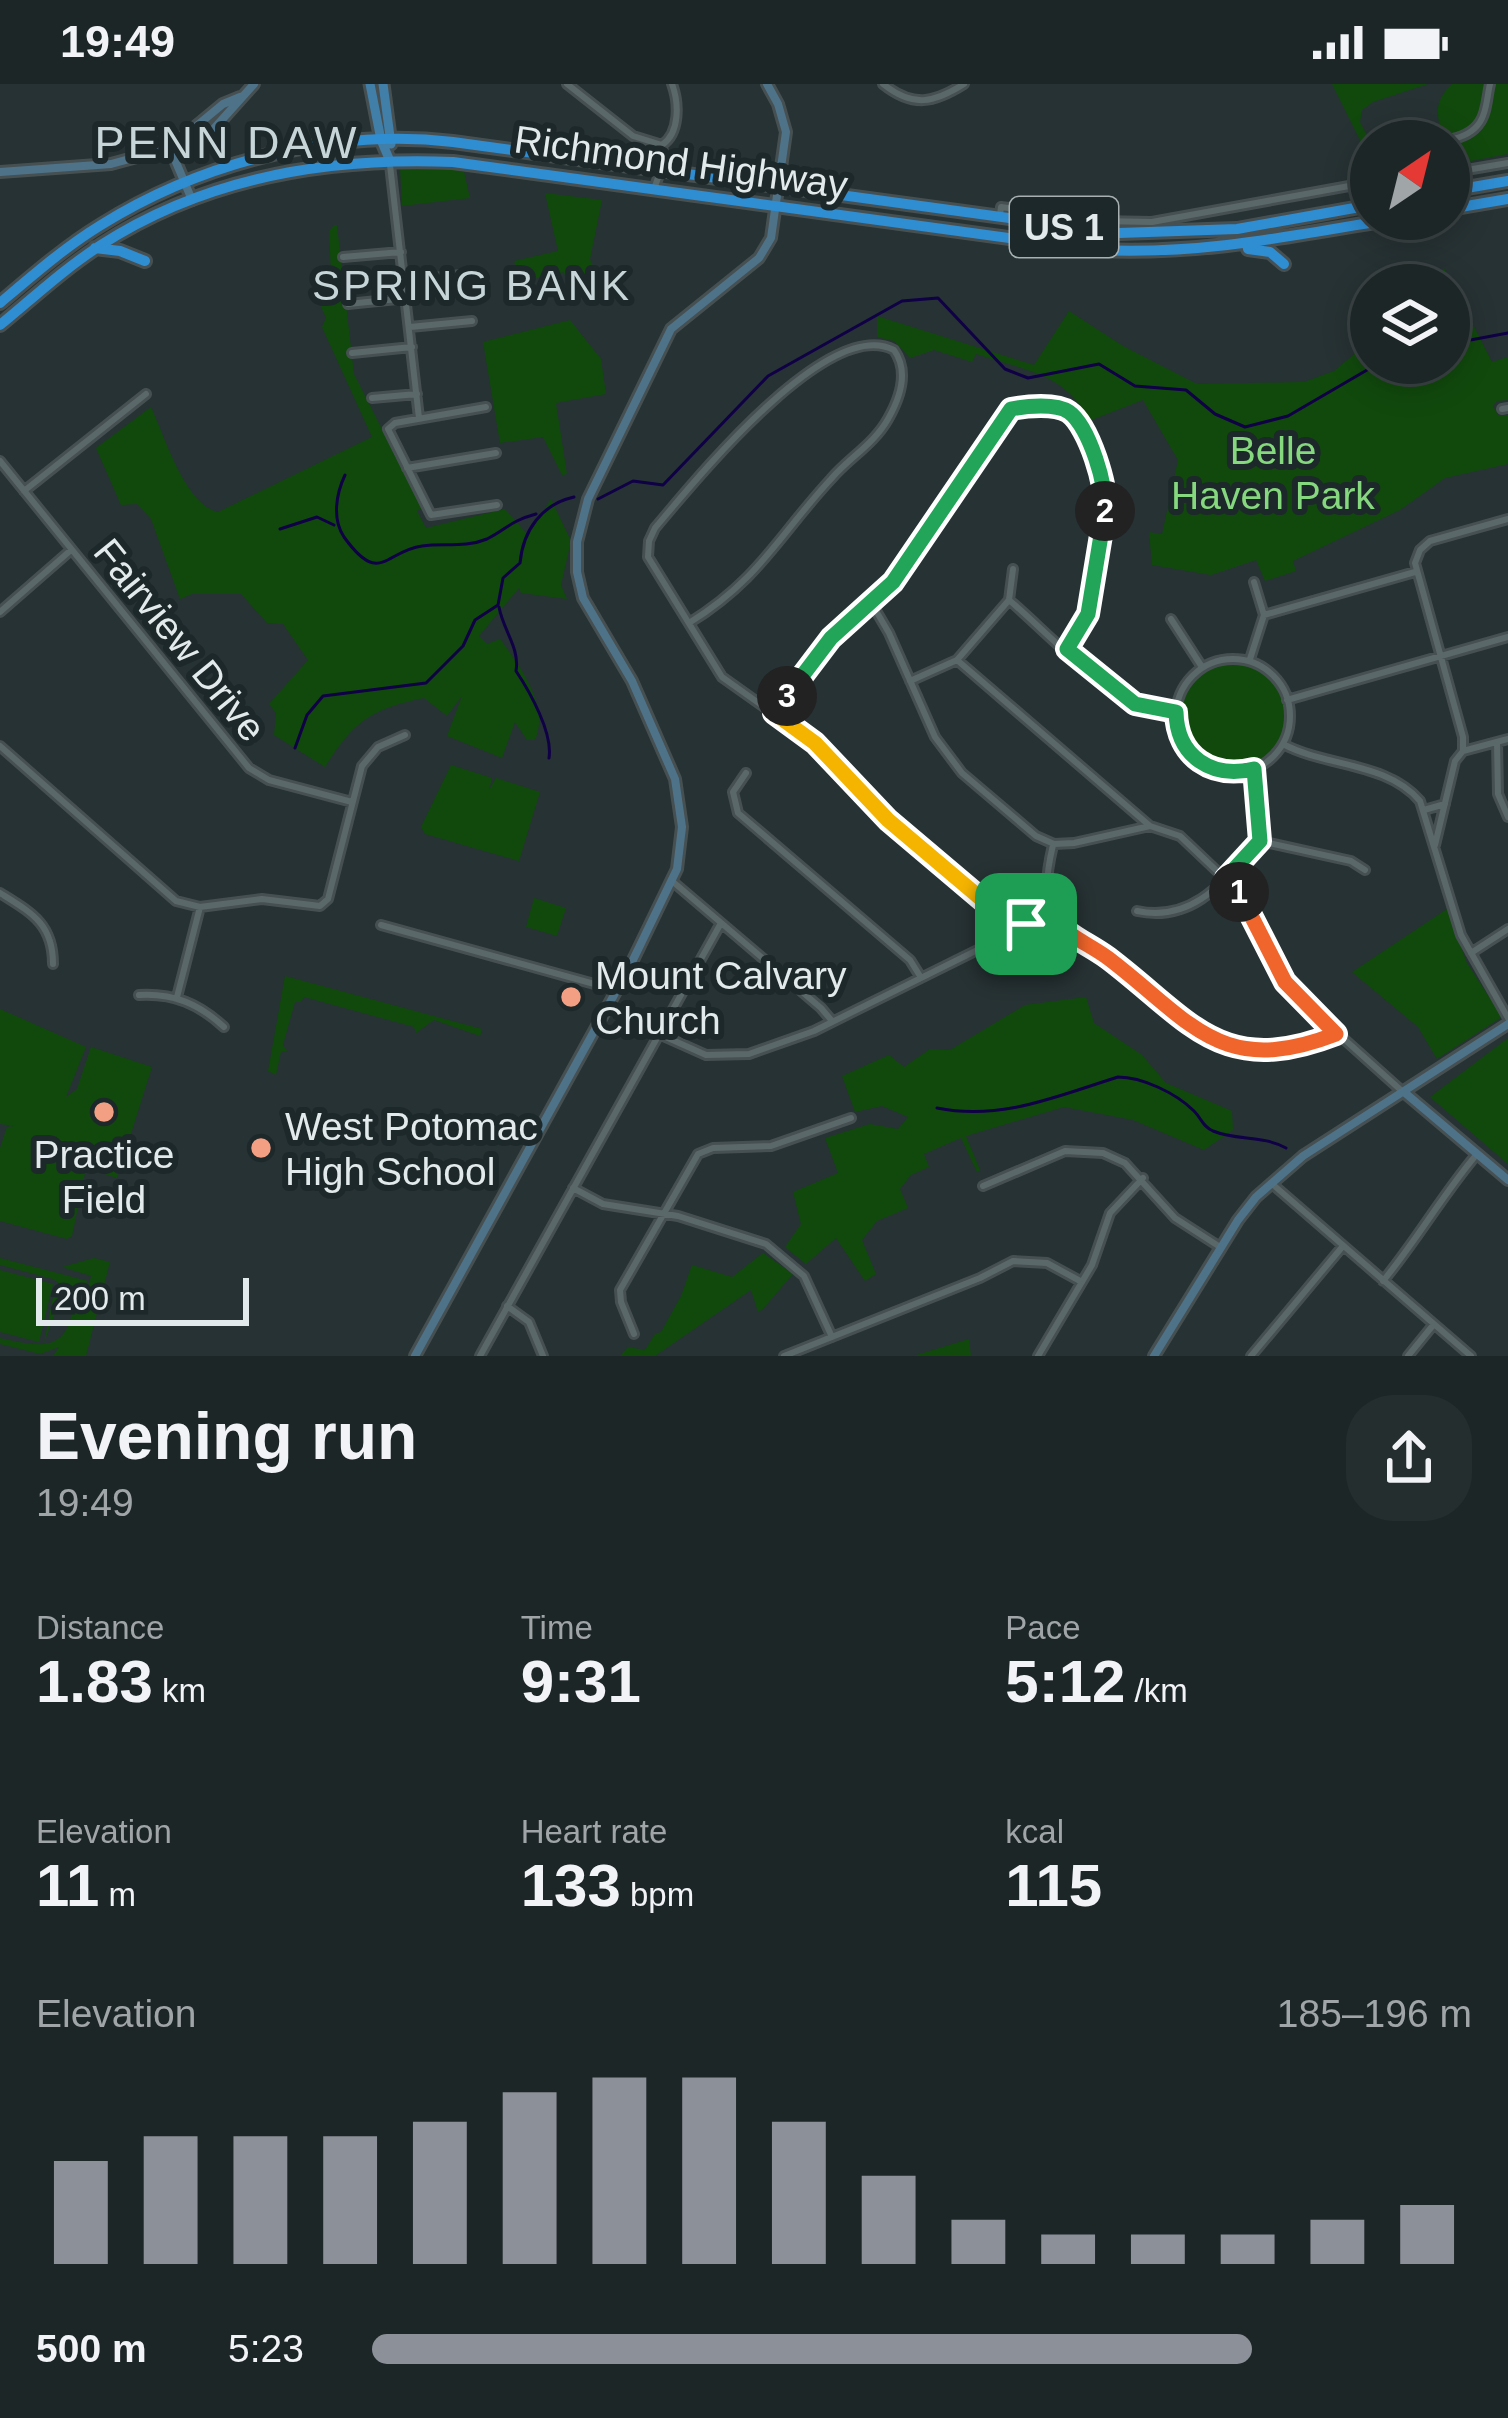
<!DOCTYPE html>
<meta charset="utf-8">
<style>
:root{--surface:#1d2627;--page:#252e2f;--text:#f1f3f6;--muted:#a0a5a7;--line:#3b4344;--accent:#8c9099}
body{margin:0;font-family:Helvetica,sans-serif;background:var(--page);color:var(--text);height:100vh;display:flex;flex-direction:column;font-size:45px;white-space:nowrap}
*{box-sizing:border-box;margin:0}
p{font-size:39px;color:var(--muted)}
.icon{flex:none;width:66px;height:66px;fill:none;stroke:currentColor;stroke-width:2;stroke-linecap:round;stroke-linejoin:round}
.map{position:relative;height:1272px;overflow:hidden}
.side{display:flex;flex-direction:column;background:var(--surface);flex:1}
.side>*{flex:none}
.needle{width:78px;rotate:35deg}
.fabs{position:absolute;left:1350px;top:36px;display:grid;gap:24px}
.fabs a{display:grid;place-items:center;width:120px;height:120px;border-radius:50%;background:var(--surface);box-shadow:0 6px 30px #0003,0 0 0 3px var(--line);font-size:60px}
.scale{position:absolute;left:36px;bottom:30px;width:213px;box-sizing:border-box;padding-left:12px;border:6px solid #e3eaeb;border-top:0;font-size:33px;line-height:42px;white-space:nowrap;color:#e3eaeb;-webkit-text-stroke:9px #1d282a;paint-order:stroke}
.pin{position:absolute;display:grid;place-items:center;width:102px;height:102px;color:#fff;margin:-51px;border-radius:24px;box-shadow:0 6px 18px #0006}
.km{position:absolute;width:60px;height:60px;margin:-30px;border-radius:50%;background:#222;color:#fff;font-size:33px;line-height:60px;text-align:center}
.round{display:grid;place-items:center;flex:none;width:126px;height:126px;border-radius:48px;background:var(--page)}
.overview{display:flex;align-items:center;justify-content:space-between;height:204px;padding:0 36px}
h1{font-size:66px;font-weight:600;line-height:90px}
.figures{display:grid;grid-template-columns:repeat(3,1fr);gap:18px;height:204px;padding:12px 36px}
.figures div{display:grid;align-content:center}
.figures b{font-size:60px;font-weight:600}
.figures small{font-size:33px;font-weight:400}
.figures p{font-size:33px}
.chart{height:336px;padding:24px 36px}
.chart p{display:flex;justify-content:space-between}
.chart svg{width:100%;height:216px;margin-top:12px;stroke:var(--accent);stroke-width:6}
ul{padding:0 36px;list-style:none;font-size:39px}
li{display:grid;grid-template-columns:192px 144px 1fr;align-items:center;height:90px}
li i{height:30px;border-radius:15px;background:var(--accent)}
.status{display:flex;justify-content:space-between;align-items:center;height:84px;padding:0 60px;background:var(--surface);direction:ltr}
.status svg{height:33px;fill:currentColor}
.map>svg:first-child{display:block}
.green{fill:#11490d}
.lines{fill:none;stroke-linecap:round;stroke-linejoin:round}
.stream{stroke:#100045;stroke-width:3}
.street-casing{stroke:#465052;stroke-width:12}
.secondary-casing{stroke:#465052;stroke-width:14}
.primary-casing{stroke:#465052;stroke-width:15}
.highway-casing{stroke:#465052;stroke-width:16}
.street{stroke:#5b686a;stroke-width:6}
.secondary{stroke:#4e7389;stroke-width:8}
.primary{stroke:#417ea8;stroke-width:9}
.highway{stroke:#2f8dd2;stroke-width:10}
.split-1-casing{stroke:#fff;stroke-width:24}
.split-2-casing{stroke:#fff;stroke-width:24}
.split-3-casing{stroke:#fff;stroke-width:24}
.split-4-casing{stroke:#fff;stroke-width:24}
.split-1{stroke:#f0652b;stroke-width:15}
.split-2{stroke:#22a559;stroke-width:15}
.split-3{stroke:#22a559;stroke-width:15}
.split-4{stroke:#f5b400;stroke-width:15}
.poi-dot{fill:#f39f83;stroke:#1d282a;stroke-width:4.5}
.labels{text-anchor:middle;dominant-baseline:central;stroke-width:12;stroke-linejoin:round;paint-order:stroke}
.shield{fill:#1d282a;stroke:#a8b0b1;stroke-width:3}
.shield-label{font-size:36px;font-weight:bold;fill:#e3eaeb}
.street-label{font-size:39px;fill:#e3eaeb;stroke:#1d282a}
.park-label{font-size:39px;fill:#86d87e;stroke:#1d282a}
.poi-label{font-size:39px;fill:#e3eaeb;stroke:#1d282a;text-anchor:start}
.neighbourhood-label{font-size:42px;letter-spacing:3px;fill:#c7d5d8;stroke:#1d282a}
.quarter-label{font-size:45px;letter-spacing:3px;fill:#c7d5d8;stroke:#1d282a}
</style>
<div class="status"><b>19:49</b><svg viewBox="0 0 49 12"><path d="M0 12V9h3v3zM5 12V6h3v6zM10 12V3h3v9zM15 12V0h3v12zM26 1h20v11H26zM47 4h2v5h-2z"/></svg></div>
<div class="map">
<svg width="1508" height="1272" viewBox="0 0 1508 1272">
<rect width="100%" height="100%" fill="#273234"/>
<path class="green" d="M1332,0h96l-55,18 -11,8 -2,12 11,21v19z
M1452,0h56v70l-58,11 -1,-24h-5c-7,-25 -12,-38 8,-57z
M400,83h63l7,31 -68,8z
M545,109l57,7 -12,59 8,20 -27,20 -7,-27 -44,10 -6,-21 44,-10z
M334,141h3l17,149 68,134 -5,3 9,17 79,-19 23,26 23,-36 20,42 -10,44 6,14 -46,-6 -2,-5 -40,48 8,8 13,-5c20,27 50,67 35,101h-8l-12,-18 -13,36 -55,-22 15,-40 -15,20 -23,-18c-53,11 -70,23 -99,69l-51,-32 2,-22 -7,-9 39,-44 -25,-36 -16,-1 -26,-29h-49l-12,5 -29,-80 -14,-15 -16,1 -25,-57 55,-41c14,30 34,98 67,105l154,-75 -50,-110 4,-9 -10,-23 16,-1 -3,-63z
M1444,184l48,94 16,-5v43l-11,1 -4,5 5,9h10v49l-63,14 -45,32 -107,51 3,10 -31,10 -9,-21 -45,15 -59,-10 -3,-33 13,2 16,-74 -35,-60 -54,21c-22,-48 -66,-51 -113,-67l-4,8 -38,-12 -24,8 -16,-17 -17,-4v-21l157,49 35,-54 54,35 74,38 107,-2 30,-11 37,-31v23h78v-78h-20z
M570,236l31,39 5,35 -50,9 11,71 -5,1 -19,-38 -43,6 -17,-101z
M1180 631a53 53 0 1 1 106 0a53 53 0 1 1-106 0Z
M451,681l41,13 -3,12 7,-12 44,14 -21,69 -94,-27 -4,-7z
M534,814l32,10 -9,28 -31,-9z
M1447,825l20,54 35,54 -65,42 -19,-32 -66,-55z
M285,892l197,53 -2,7 -46,-16 -18,13 -2,-6 -110,-30 -3,5h-6l-12,43 4,6 -6,1 -5,23 -8,-4z
M1086,913l8,26 48,32 24,28 66,28 1,19 -29,20 -71,-30 -69,-13 -98,29 14,34 -3,2 -16,-34 -37,16 5,13 -18,8 -11,14 8,19 -31,13 -15,19 14,34 -11,7 -29,-43 -30,26 -21,-17 16,-23 -8,-32 45,-19 -13,-35 45,-14 28,5 10,-12 -26,-11 -27,6 -13,-36 47,-21 15,12 26,-18 20,1 75,-45z
M0,925l86,38 -20,50 11,-8 14,-42 61,20 -35,111 -31,-10 -14,68 -5,3 -67,-18v-73l7,-21 7,-1 -14,-2z
M1508,954v126l-78,-67z
M763,1169l30,21 -30,35 -5,3 -7,-22 -96,66h-35l8,-9 17,3 10,-16 6,-2 20,-36 11,-31 40,12z
M0,1174l88,23 -5,6 4,3 4,-14 -29,-9 32,-9 16,4 -24,94h-33l6,-9 -19,7 -40,-10v-6c36,8 68,17 73,-33l-9,-16 -20,54 11,-56h9l-11,-8 -53,-14z
M0,1186l53,14 -14,58 -39,-10z
M969,1255l2,17h-58z"/>
<g class="lines">
<path class="stream" d="M1449,260l59,-11
M345,391c-9,19 -13,44 -1,62 36,50 41,14 78,9 22,-3 43,2 65,-7 20,-10 23,-18 49,-25
M598,415l35,-18 30,4 105,-109 134,-75 36,-3 67,71 23,9 71,-14 36,22 51,4 29,24 30,13 43,-11 91,-53
M280,445l37,-12 17,8
M499,523c4,23 21,41 17,64 14,21 37,62 33,87
M295,664l12,-33 16,-19 103,-13 37,-37 12,-26 23,-15 5,-27 17,-15c3,-33 22,-59 54,-66
M937,1024c65,13 120,-12 181,-31 24,0 58,16 76,34 8,8 8,15 19,20 24,10 50,4 73,17"/>
<g class="street-casing">
<path id="street" d="M567,0l66,52 29,9
M883,0c30,24 51,19 81,0
M1386,57c28,-1 77,8 94,-19 7,-10 7,-26 10,-38
M390,81l29,253
M1449,89l59,-10
M654,105l10,-28 -2,-16c18,-12 17,-42 10,-61
M1000,131l1,-8 98,14 53,1 219,-40
M343,173l58,-5
M405,197l56,-6
M348,220l59,-6
M410,243l62,-6
M352,269l60,-6
M372,314l45,-4
M486,323l-91,16 -7,6 43,86 66,-10
M1502,325l6,-1
M0,377l249,307 20,12 83,22
M407,384l89,-15
M24,407l122,-97
M1009,516c44,37 108,112 167,112
M1009,516l4,-31
M872,520l17,29 46,104 27,36 74,63 18,8 20,-1 76,-17 30,10 58,55 40,81 17,23 108,97
M0,528l71,-62
M1264,531l151,-43
M1171,535l31,48
M689,539c70,-43 90,-88 142,-144 18,-21 43,-35 57,-60 12,-21 21,-48 6,-69 -66,-35 -200,132 -239,178l-6,13 -1,16 74,120 93,66 73,77 104,88 16,12 18,4
M1250,575l14,-44 -10,-33
M1176 632a57 57 0 1 1 114 0a57 57 0 1 1-114 0Z
M957,576l193,166
M910,597l47,-21 52,-60
M1287,616l221,-63
M774,630l57,-76 62,-56 115,-170 12,-5 49,5 35,66 3,14 -18,122 -22,35
M1497,658l1,52 10,23
M1283,660c43,23 104,18 137,57l41,134 47,83
M0,662l176,155 24,6 62,-8 58,7 8,-7 34,-133 16,-19 27,-12
M1463,667l45,-12
M1254,685l6,72
M746,689l-13,19 5,21 172,147 10,16
M1424,726l21,-6
M1260,757l91,20 14,9
M1053,761c-5,21 -11,54 0,73 12,22 34,25 52,38 85,62 113,125 231,77
M1435,761l20,-84 8,-10v-14l-48,-174 5,-13 10,-9 78,-22
M672,797l149,127 11,13
M0,809c32,20 53,31 53,71
M1137,827c57,12 88,-31 123,-70
M381,841l235,65
M1471,869l37,-24
M139,911c35,-2 60,9 85,32
M177,913l23,-90
M659,950l47,21 43,-1 65,-23 236,-117
M1271,1099l200,173
M983,1102l82,-35 38,2 22,10 50,55 45,29
M573,1104l30,16 75,12 88,28 38,32 28,61
M1383,1197c34,-41 60,-87 94,-127
M507,1222l22,16 14,34
M634,1250l-13,-32 -1,-12 78,-136 15,-6 58,-2 80,-28
M480,1272l241,-433
M784,1272l196,-78 33,-17 34,2 35,19
M1038,1272l54,-91 18,-52 33,-35
M1251,1272l92,-110
M1408,1272l26,-32"/>
</g>
<g class="secondary-casing">
<path id="secondary" d="M171,63l52,-43 17,-7
M170,64l22,52
M0,88l111,-8 59,-16 14,2 26,-17 44,-49
M1404,1008l104,88
M415,1272l215,-390 47,-97 5,-42 -7,-48 -43,-98 -49,-83 -6,-26v-30l11,-43 83,-170 88,-71 12,-20 15,-106 -8,-28 -11,-20
M1154,1272l84,-136 18,-23 47,-41 205,-132"/>
</g>
<g class="primary-casing">
<path id="primary" d="M370,0l11,56 9,21
M383,0l8,60"/>
</g>
<g class="highway-casing">
<path id="highway" d="M1449,107l59,-10
M1449,125l59,-10
M95,164l25,3 25,10
M1248,165l22,3 14,12
M0,219c33,-28 65,-56 101,-78 101,-63 233,-97 352,-83l666,91 118,-4 134,-24
M0,241c33,-27 65,-57 101,-80 105,-68 230,-88 352,-83l644,88c103,5 194,-14 295,-31"/>
</g>
<use href="#street" class="street"/>
<use href="#secondary" class="secondary"/>
<use href="#primary" class="primary"/>
<use href="#highway" class="highway"/>
</g>
<g class="lines">
<g class="split-1-casing">
<path id="split-1" d="M1026,840l24,-10c17,23 36,28 58,44 83,63 112,121 228,76l-51,-52 -46,-90"/>
</g>
<g class="split-2-casing">
<path id="split-2" d="M1105,427l-17,103 -21,35 68,55 41,8c1,45 36,67 78,57l6,72 -34,37 13,14"/>
</g>
<g class="split-3-casing">
<path id="split-3" d="M787,612l44,-58 62,-56 118,-173c15,-3 45,-6 58,3 20,14 39,76 36,99"/>
</g>
<g class="split-4-casing">
<path id="split-4" d="M787,612l-13,17 41,30 73,77 104,88 16,12 18,4"/>
</g>
<use href="#split-1" class="split-1"/>
<use href="#split-2" class="split-2"/>
<use href="#split-3" class="split-3"/>
<use href="#split-4" class="split-4"/>
</g>
<g class="poi-dot">
<circle cx="571" cy="913" r="12"/>
<circle cx="104" cy="1028" r="12"/>
<circle cx="261" cy="1064" r="12"/>
</g>
<g class="labels">
<rect class="shield" x="1010" y="113" width="108" height="60" rx="9"/>
<g class="shield-label">
<text x="1064" y="143">US 1</text>
</g>
<g class="street-label">
<text transform="translate(681 78) rotate(8)">Richmond Highway</text>
<text transform="translate(180 556) rotate(51)">Fairview Drive</text>
</g>
<g class="park-label">
<text x="1273" y="366">Belle<tspan x="1273" dy="45">Haven Park</tspan></text>
</g>
<g class="poi-label">
<text x="595" y="891">Mount Calvary<tspan x="595" dy="45">Church</tspan></text>
<text x="285" y="1042">West Potomac<tspan x="285" dy="45">High School</tspan></text>
<text x="104" y="1070" text-anchor="middle">Practice<tspan x="104" dy="45">Field</tspan></text>
</g>
<g class="neighbourhood-label">
<text x="472" y="201">SPRING BANK</text>
</g>
<g class="quarter-label">
<text x="227" y="58">PENN DAW</text>
</g>
</g>
</svg>
<div class="fabs">
<a><svg class="needle" viewBox="-14 -14 28 28"><path d="M0-13l5 13h-10z" fill="#e53935"/><path d="M0 13l5-13h-10z" fill="#a0a5a7"/></svg></a>
<a><svg class="icon" aria-label="layers" viewBox="0 0 24 24"><path d="M12 4l9 5-9 5-9-5zM3 14l9 5 9-5"/></svg></a>
</div>
<div class="scale">200 m</div>
<div class="pin" style="left:1026px;top:840px;background:#1e9e55"><svg class="icon" aria-label="arrive" viewBox="0 0 24 24"><path d="M6 21V4h12l-3 4 3 4H6"/></svg></div>
<b class="km" style="left:1239px;top:808px">1</b>
<b class="km" style="left:1105px;top:427px">2</b>
<b class="km" style="left:787px;top:612px">3</b>
</div>
<section class="side">
<div class="overview"><div><h1>Evening run</h1><p>19:49</p></div><a class="round"><svg class="icon" aria-label="share" viewBox="0 0 24 24"><path d="M12 15V3M7 8l5-5 5 5M5 13v7h14v-7"/></svg></a></div>
<div class="figures">
<div><p>Distance</p><b>1.83<small> km</small></b></div>
<div><p>Time</p><b>9:31</b></div>
<div><p>Pace</p><b>5:12<small> /km</small></b></div>
</div>
<div class="figures">
<div><p>Elevation</p><b>11<small> m</small></b></div>
<div><p>Heart rate</p><b>133<small> bpm</small></b></div>
<div><p>kcal</p><b>115</b></div>
</div>
<div class="chart"><p><span>Elevation</span>185–196 m</p>
<svg viewBox="0 0 160 44" preserveAspectRatio="none"><path d="M5 44V23M15 44V18M25 44V18M35 44V18M45 44V15M55 44V9M65 44V6M75 44V6M85 44V15M95 44V26M105 44V35M115 44V38M125 44V38M135 44V38M145 44V35M155 44V32"/></svg>
</div>
<ul>
<li><b>500 m</b>5:23<i style="width:80%"></i></li>
</ul>
</section>
